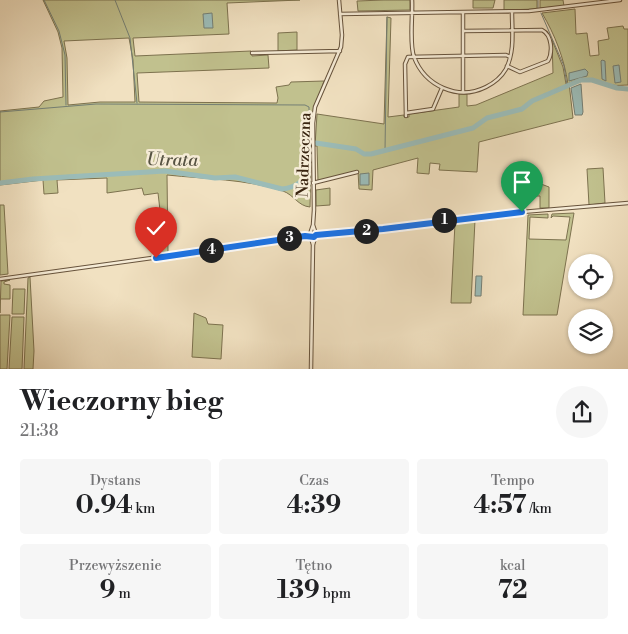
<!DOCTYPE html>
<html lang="pl">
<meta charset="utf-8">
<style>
:root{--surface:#fff;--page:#f6f6f6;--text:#202124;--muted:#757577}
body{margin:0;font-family:"Libre Bodoni",serif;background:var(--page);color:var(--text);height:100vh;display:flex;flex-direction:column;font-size:19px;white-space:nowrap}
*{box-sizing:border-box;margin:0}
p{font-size:16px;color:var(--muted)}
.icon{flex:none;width:28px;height:28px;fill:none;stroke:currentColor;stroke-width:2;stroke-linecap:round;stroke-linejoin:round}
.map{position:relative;height:369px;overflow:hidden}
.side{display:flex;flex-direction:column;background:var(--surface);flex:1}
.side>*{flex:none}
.buttons{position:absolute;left:568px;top:254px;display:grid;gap:10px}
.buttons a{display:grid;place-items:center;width:45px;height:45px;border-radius:50%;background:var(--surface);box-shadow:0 1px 4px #0004;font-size:25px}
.pin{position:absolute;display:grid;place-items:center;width:42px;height:42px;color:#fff;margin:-51px -21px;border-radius:50% 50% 50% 0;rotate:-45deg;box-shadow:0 0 5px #0007}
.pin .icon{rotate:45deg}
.km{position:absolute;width:25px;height:25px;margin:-12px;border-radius:50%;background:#222;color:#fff;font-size:14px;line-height:25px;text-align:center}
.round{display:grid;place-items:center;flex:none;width:52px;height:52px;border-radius:26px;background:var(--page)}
.headline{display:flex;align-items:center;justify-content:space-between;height:85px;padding:0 20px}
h1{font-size:28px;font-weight:700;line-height:38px}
.metrics{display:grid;grid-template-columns:repeat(3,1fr);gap:8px;height:85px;padding:5px 20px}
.metrics div{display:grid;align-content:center;border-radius:5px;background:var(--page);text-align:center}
.metrics b{font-size:25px;font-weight:700}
.metrics small{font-size:14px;font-weight:400}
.metrics p{font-size:14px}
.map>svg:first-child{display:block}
.green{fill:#c1c18e;stroke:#7d724f;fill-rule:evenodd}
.water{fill:#9bbcb8;stroke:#747f75}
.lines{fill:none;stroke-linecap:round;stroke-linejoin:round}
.stream{stroke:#747f75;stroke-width:1}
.river{stroke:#9bbcb8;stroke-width:5}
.minor-casing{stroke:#67533c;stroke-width:4.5}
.minor{stroke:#f6ecd7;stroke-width:2.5}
.route-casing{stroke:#fff;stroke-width:10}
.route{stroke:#1a73e8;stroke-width:6}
.labels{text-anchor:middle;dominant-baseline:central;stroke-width:5;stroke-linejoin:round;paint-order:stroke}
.street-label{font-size:16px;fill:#392410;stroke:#f6ecd7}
.water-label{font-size:18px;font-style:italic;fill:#565242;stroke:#f6ecd7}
</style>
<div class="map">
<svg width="628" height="369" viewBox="0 0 628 369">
<rect width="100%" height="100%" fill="#f1e1c1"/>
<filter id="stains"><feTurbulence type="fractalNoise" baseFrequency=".004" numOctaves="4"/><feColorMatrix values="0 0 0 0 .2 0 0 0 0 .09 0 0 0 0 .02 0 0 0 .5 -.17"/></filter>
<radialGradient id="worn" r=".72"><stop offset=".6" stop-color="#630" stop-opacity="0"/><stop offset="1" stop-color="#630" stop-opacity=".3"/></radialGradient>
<path class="green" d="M43,0h257l-73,3 2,31 -96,4 2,18 116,-5 1,5 16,-1 1,13 -132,5 2,29 138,1 1,-5 -2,-11 13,-2 2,-3 33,-1 -12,35 -2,91c-12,-1 -16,-12 -27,-16 -37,-12 -78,-12 -116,-16l1,78 -11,1 -5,-33 9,-2 -3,-26 -14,2 -2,-7 -35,5v-15l-50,2 1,13 -14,1 -1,-14 -43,5v-74l39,-4 5,-6 19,-4 -1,-49 -4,-16zM129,38l4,22 2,42h-35l-32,3 -1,-47 -3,-17z
M384,0h26v10l-52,1 -1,-10z
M473,0h22l-2,8h-20z
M504,0h33v9l-33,1z
M540,0h23l1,6 -24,2z
M575,9l1,25 11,-1 3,23 9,-1 -1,-14 11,-2 -2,-11 16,-2 1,3h4v56c-5,0 -11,1 -16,0 -18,-3 -24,-10 -43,-2l4,35 -94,24 -2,30 -38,-2 1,-6 -10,-1 -1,11 -12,-1 1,-15 -45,12 -1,20 -13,-1 -1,-18 -40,10 -1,-35h-2l2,-32 67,10 3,-107 4,1 -3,99 16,-2v2h5v-3l50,-7v-13h8v12l9,-1 77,-32 -1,-33 11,27 3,17h2c-4,-26 -13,-49 -26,-71z
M297,32v18l-19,1v-18z
M603,168l2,35 -16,2 -2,-36z
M530,184h11l8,3v21h-9v-12h-11z
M330,188v17l-14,1v-16z
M0,205h4l4,69 -8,1z
M574,213l-17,102h-34l5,-100 20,-1v4l-18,-1 -1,22 37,1 4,-23 -17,-1 -2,2 1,-4z
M475,220l-4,83h-20l4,-80z
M30,277l4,74 -1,18h-9l4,-91z
M10,280l-6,2v2l6,1v14h-10v14l1,-32z
M13,289h12l-1,25h-12z
M194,313l12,5 2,6 15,1 -2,34 -29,-2z
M0,315h10l-3,54h-7z
M12,317h12l-2,52h-13z"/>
<path class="water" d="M212,13l1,15h-9l-1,-14z
M602,60l3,1 1,20 -4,-2 -1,-18z
M619,65l2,17 -6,1 -2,-17z
M585,69l3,3 -1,4 -18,5v-8z
M581,84l2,28 -1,3h-7l-4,-27z
M369,173v12h-9v-11z
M476,276h6l-1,20h-6z"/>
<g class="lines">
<path class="stream" d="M44,0l15,31 6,24 1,50
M115,0l15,38 7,65
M538,0v8
M541,13l23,53 3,19
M0,112l96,-8 209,1 4,2v36
M385,151l2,-134"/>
<path class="river" d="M316,143l40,6 8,5h7l102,-26 14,-10 35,-9 10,-8 49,-21h11l25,8 11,1
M0,183l33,-4 132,-8 50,7 20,-1 47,12c29,-4 27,-22 27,-46h2"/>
<g class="minor-casing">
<path id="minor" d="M412,0c1,16 -3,43 2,57 11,29 44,44 72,30 8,-4 16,-11 20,-18 9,-18 6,-38 6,-57
M463,13v79
M340,14l189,-3 91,-11
M463,31l79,-1c10,5 11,22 6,31l-28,11 -13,-6
M252,53l88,-2
M406,113l27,-4 9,-21
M406,116l-1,-52 3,-7 98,-2 4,2
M313,183l44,-11
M316,235l67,-6 127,-16 118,-10
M313,245l-3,-11 3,-9 1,-15 -1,-87 2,-16 26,-60 1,-12 -3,-35
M0,279l311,-43
M311,369l2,-124 3,-11 -3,-9"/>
</g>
<use href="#minor" class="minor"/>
</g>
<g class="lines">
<g class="route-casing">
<path id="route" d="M156,258l149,-22 9,1 2,-2 67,-6 139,-17"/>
</g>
<use href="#route" class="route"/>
</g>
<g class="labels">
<g class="street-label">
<text transform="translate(304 155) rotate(-88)">Nadrzeczna</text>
</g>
<g class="water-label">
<text transform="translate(172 160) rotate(1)">Utrata</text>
</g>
</g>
<rect width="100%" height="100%" filter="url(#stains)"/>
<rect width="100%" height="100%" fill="url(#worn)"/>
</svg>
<div class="buttons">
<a><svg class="icon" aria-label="locate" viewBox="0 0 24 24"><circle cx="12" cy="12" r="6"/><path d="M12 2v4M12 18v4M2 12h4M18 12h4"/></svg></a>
<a><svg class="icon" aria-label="layers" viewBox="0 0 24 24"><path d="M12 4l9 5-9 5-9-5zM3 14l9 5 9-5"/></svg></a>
</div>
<div class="pin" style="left:522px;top:212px;background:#1e9e55"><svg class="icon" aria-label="arrive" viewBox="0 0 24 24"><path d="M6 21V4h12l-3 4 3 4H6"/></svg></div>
<div class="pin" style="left:156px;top:258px;background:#d93025"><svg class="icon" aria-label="check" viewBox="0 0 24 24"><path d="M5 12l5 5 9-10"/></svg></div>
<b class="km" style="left:444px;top:220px">1</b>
<b class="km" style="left:366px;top:231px">2</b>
<b class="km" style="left:289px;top:238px">3</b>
<b class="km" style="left:211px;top:250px">4</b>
</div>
<section class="side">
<div class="headline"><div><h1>Wieczorny bieg</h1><p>21:38</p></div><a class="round"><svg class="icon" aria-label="share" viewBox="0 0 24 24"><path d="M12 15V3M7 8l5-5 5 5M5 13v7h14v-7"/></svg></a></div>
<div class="metrics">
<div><p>Dystans</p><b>0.94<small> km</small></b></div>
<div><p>Czas</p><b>4:39</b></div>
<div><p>Tempo</p><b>4:57<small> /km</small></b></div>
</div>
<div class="metrics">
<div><p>Przewyższenie</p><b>9<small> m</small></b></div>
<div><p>Tętno</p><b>139<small> bpm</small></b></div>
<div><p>kcal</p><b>72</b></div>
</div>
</section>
